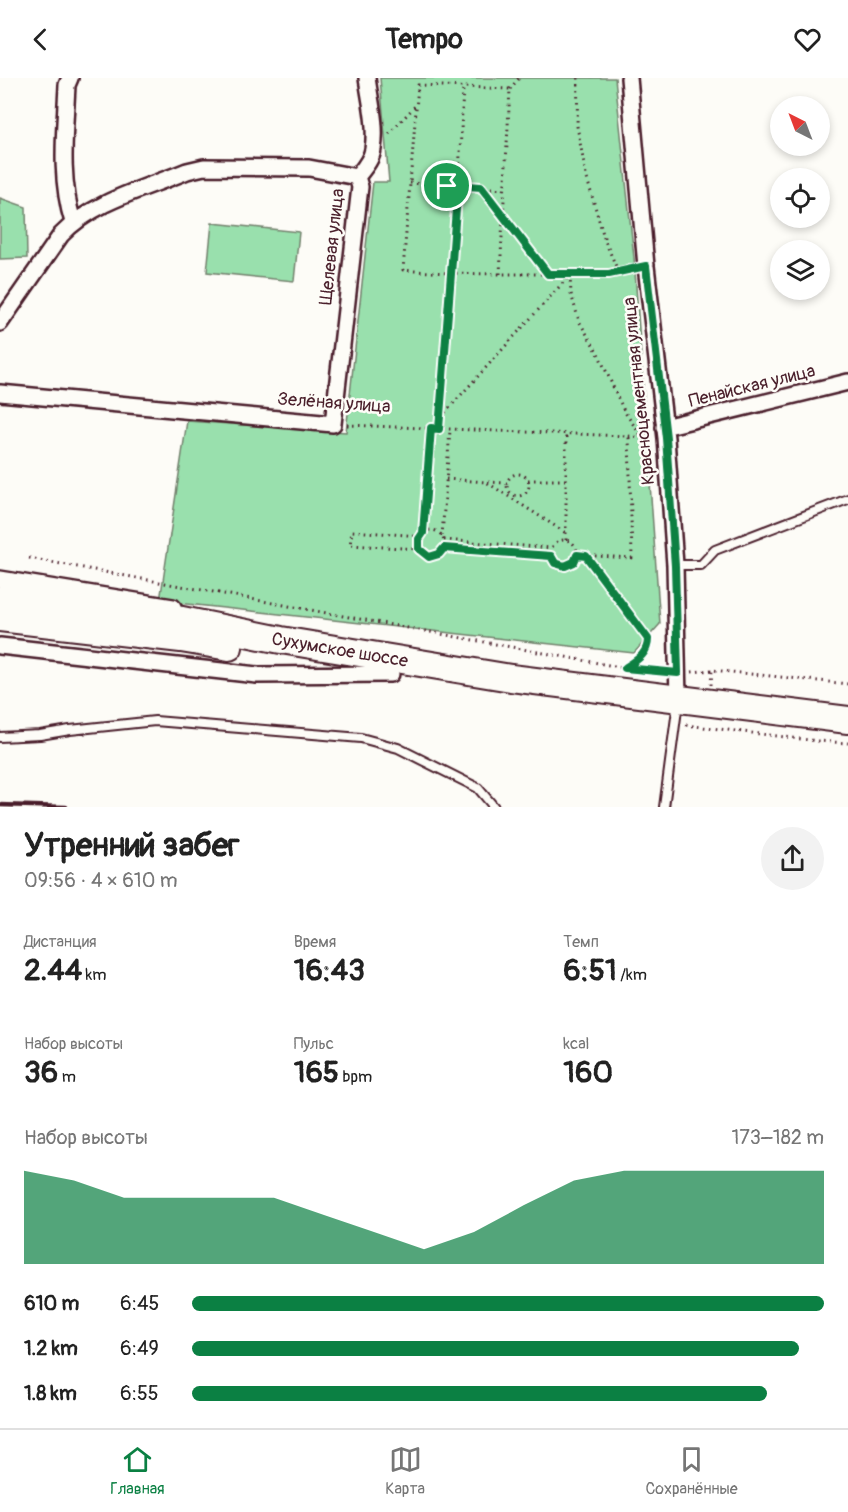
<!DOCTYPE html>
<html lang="ru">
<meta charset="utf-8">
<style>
:root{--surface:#fff;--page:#f2f2f2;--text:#222;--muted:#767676;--line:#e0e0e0;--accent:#0b8043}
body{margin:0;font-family:Pangolin,sans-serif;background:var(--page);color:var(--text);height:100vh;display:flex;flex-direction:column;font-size:22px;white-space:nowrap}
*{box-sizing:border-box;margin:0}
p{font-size:20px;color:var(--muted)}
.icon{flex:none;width:33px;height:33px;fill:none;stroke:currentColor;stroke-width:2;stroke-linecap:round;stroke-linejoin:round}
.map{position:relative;height:729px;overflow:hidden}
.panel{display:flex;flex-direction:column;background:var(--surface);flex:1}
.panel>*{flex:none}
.needle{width:39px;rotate:318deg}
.buttons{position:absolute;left:770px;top:18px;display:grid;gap:12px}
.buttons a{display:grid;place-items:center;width:60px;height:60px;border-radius:50%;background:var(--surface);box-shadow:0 3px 9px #0003;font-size:30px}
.pin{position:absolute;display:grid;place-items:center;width:51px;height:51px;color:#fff;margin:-26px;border:3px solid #fff;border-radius:50%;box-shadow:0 2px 6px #0007}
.round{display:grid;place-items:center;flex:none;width:63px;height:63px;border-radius:32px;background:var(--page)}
.summary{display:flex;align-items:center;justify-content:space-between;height:102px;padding:0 24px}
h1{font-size:33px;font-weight:700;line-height:45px}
.figures{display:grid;grid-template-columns:repeat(3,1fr);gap:9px;height:102px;padding:6px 24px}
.figures div{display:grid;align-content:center}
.figures b{font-size:30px;font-weight:700}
.figures small{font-size:16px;font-weight:400}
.figures p{font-size:16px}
.chart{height:168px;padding:12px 24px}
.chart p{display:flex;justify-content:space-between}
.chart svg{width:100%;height:108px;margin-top:6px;fill:var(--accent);opacity:.7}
ul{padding:0 24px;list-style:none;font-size:20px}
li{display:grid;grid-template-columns:96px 72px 1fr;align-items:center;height:45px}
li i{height:15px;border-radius:8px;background:var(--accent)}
header{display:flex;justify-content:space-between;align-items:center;height:78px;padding:0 24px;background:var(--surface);font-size:27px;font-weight:700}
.menu{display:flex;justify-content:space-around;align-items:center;height:84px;border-top:2px solid var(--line);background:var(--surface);font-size:16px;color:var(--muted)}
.menu a{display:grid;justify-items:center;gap:3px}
.menu .current{color:var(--accent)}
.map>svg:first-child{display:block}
.green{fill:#99e0ad;stroke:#72806c;stroke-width:1.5}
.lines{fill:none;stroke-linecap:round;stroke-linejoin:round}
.service-casing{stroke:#4a1f2b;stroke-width:12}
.minor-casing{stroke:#4a1f2b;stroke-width:20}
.trunk-casing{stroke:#4a1f2b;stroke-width:30}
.path{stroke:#4a1f2b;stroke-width:3;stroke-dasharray:1.5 4.5;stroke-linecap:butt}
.service{stroke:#fdfcf7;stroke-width:8}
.minor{stroke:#fdfcf7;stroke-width:15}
.trunk{stroke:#fdfcf7;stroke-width:26}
.rail{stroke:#4a1f2b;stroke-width:4.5}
.route-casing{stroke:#fff;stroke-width:12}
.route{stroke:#0b8043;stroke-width:8}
.labels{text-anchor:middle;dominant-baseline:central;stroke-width:5;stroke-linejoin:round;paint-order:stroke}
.street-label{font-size:18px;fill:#4a1f2b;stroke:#fdfcf7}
</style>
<header><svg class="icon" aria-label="back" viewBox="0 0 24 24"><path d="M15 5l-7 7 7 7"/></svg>Tempo<svg class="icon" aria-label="heart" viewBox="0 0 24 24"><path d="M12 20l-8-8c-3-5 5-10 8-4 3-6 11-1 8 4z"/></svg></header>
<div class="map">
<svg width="848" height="729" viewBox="0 0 848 729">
<rect width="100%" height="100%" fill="#fdfcf7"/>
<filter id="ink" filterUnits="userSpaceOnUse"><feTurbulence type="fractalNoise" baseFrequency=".0167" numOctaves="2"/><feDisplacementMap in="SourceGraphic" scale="12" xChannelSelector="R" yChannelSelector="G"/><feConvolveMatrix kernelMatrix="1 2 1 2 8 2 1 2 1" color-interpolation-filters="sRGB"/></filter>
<g filter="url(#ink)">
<path class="green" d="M380,0h235l19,180 26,366 -26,29 -474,-52 27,-180 159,11 27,-250h16z
M0,120l26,9 1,51 -27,1z
M212,145l87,9 -5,49 -87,-9z"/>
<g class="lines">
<g class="service-casing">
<path id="service" d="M675,487h26l14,-15 133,-51
M0,659l40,-2 30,-5 85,-9 206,17 37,10 80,40 16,19
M664,729l14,-105"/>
</g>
<g class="minor-casing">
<path id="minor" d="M70,0l-3,7c-2,46 -8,92 6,137
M629,0l17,188 20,172 9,127 3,135
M0,245l61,-88c32,-34 83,-46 126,-64l17,-4 105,1 48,9
M0,315l333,31 27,-237 -3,-10c7,-9 15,-18 16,-28 4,-23 -3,-49 -6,-71
M664,349l184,-45
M0,501l173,28
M0,568l257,29 134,-1"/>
</g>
<g class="trunk-casing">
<g id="trunk">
<path id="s1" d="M0,521l182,21 99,20 230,38 337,42"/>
<path d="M0,540l181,21 48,8"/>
</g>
</g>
<path class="path" d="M578,0l-1,48 9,49 19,66 13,30
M510,11l9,-11
M389,56l26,-28
M447 108a10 10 0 1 1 20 0a10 10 0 1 1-20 0Z
M459,98l4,-88
M410,105l37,3
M467,108l37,3
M481,109l66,87
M500,196l10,-185 -92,-4 -15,185c44,4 88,4 133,4 33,0 64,2 96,-5
M570,198l1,18 8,27 19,32 26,58 18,26
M441,339l129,-142
M347,347l305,12
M439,351l18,-233
M507 407a11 11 0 1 1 22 0a11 11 0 1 1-22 0Z
M446,401l40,3 80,51
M528,402h38
M488,404l19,1
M418 465a13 13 0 1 1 26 0a13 13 0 1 1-26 0Z
M423,455l8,-105
M442,458l8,-106
M551 475a13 13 0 1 1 26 0a13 13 0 1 1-26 0Z
M444,462l107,8
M566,462v-106
M444,470l107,8
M419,471l-69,-4 2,-14 68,5
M577,477l55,3 -3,-121
M587,479l61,82c0,14 -10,20 -21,28
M29,480l596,110 37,3
M692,594l20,-2
M711,607l1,-15 136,14
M686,647l132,16 30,2"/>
<use href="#service" class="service"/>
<use href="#minor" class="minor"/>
<use href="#trunk" class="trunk"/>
<path class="rail" d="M0,727l66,2"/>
</g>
</g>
<g class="lines" filter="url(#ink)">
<g class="route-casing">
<path id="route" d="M457,97l8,3 3,8 13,1 67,87h61l37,-8 20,172 9,128 3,107 -53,-5c12,-8 23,-14 23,-29l-62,-83 -9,-1 -3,7 -9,4 -10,-3 -4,-7 -107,-8 -5,6 -10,3 -10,-8v-10l4,-6 8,-105 8,1 18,-233 -7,-3 -3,-9 3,-6z"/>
</g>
<use href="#route" class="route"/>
</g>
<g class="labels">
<g class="street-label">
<text transform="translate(332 169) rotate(-84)">Щелевая улица</text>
<text transform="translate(752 308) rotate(-14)">Пенайская улица</text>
<text transform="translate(639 313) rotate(-96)">Красноцементная улица</text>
<text transform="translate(334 325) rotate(4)">Зелёная улица</text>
<text stroke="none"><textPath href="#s1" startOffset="344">Сухумское шоссе</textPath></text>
</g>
</g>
</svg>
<div class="buttons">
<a><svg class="needle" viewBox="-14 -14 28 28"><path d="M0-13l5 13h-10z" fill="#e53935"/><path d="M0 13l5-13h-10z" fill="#767676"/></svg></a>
<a><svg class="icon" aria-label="locate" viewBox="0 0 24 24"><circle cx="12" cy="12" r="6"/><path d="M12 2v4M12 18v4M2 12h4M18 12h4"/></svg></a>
<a><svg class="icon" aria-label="layers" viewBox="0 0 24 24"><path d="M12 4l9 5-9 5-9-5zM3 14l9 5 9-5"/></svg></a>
</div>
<div class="pin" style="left:447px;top:108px;background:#1e9e55"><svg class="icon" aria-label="arrive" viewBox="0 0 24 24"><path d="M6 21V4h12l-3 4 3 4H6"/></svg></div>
</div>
<section class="panel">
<div class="summary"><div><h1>Утренний забег</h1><p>09:56 · 4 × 610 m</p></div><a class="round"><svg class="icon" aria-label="share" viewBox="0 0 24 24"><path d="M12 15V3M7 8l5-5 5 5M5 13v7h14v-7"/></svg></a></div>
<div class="figures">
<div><p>Дистанция</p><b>2.44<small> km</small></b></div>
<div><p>Время</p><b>16:43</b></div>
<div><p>Темп</p><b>6:51<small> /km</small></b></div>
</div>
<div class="figures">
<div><p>Набор высоты</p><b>36<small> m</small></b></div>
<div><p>Пульс</p><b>165<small> bpm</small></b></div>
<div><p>kcal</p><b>160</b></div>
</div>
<div class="chart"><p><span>Набор высоты</span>173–182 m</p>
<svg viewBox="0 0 160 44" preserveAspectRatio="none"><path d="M0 44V6L10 10L20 17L30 17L40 17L50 17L60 24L70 31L80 38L90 31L100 20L110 10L120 6L130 6L140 6L150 6L160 6V44z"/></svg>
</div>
<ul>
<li><b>610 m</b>6:45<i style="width:100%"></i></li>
<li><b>1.2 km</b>6:49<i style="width:96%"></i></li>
<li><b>1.8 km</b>6:55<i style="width:91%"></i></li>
</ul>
</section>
<nav class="menu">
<a class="current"><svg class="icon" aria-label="home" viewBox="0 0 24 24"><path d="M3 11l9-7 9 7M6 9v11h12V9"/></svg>Главная</a>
<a><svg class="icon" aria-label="map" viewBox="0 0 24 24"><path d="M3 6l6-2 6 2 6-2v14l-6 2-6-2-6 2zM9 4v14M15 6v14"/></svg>Карта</a>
<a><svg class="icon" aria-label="saved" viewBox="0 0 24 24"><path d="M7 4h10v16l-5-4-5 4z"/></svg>Сохранённые</a>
</nav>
